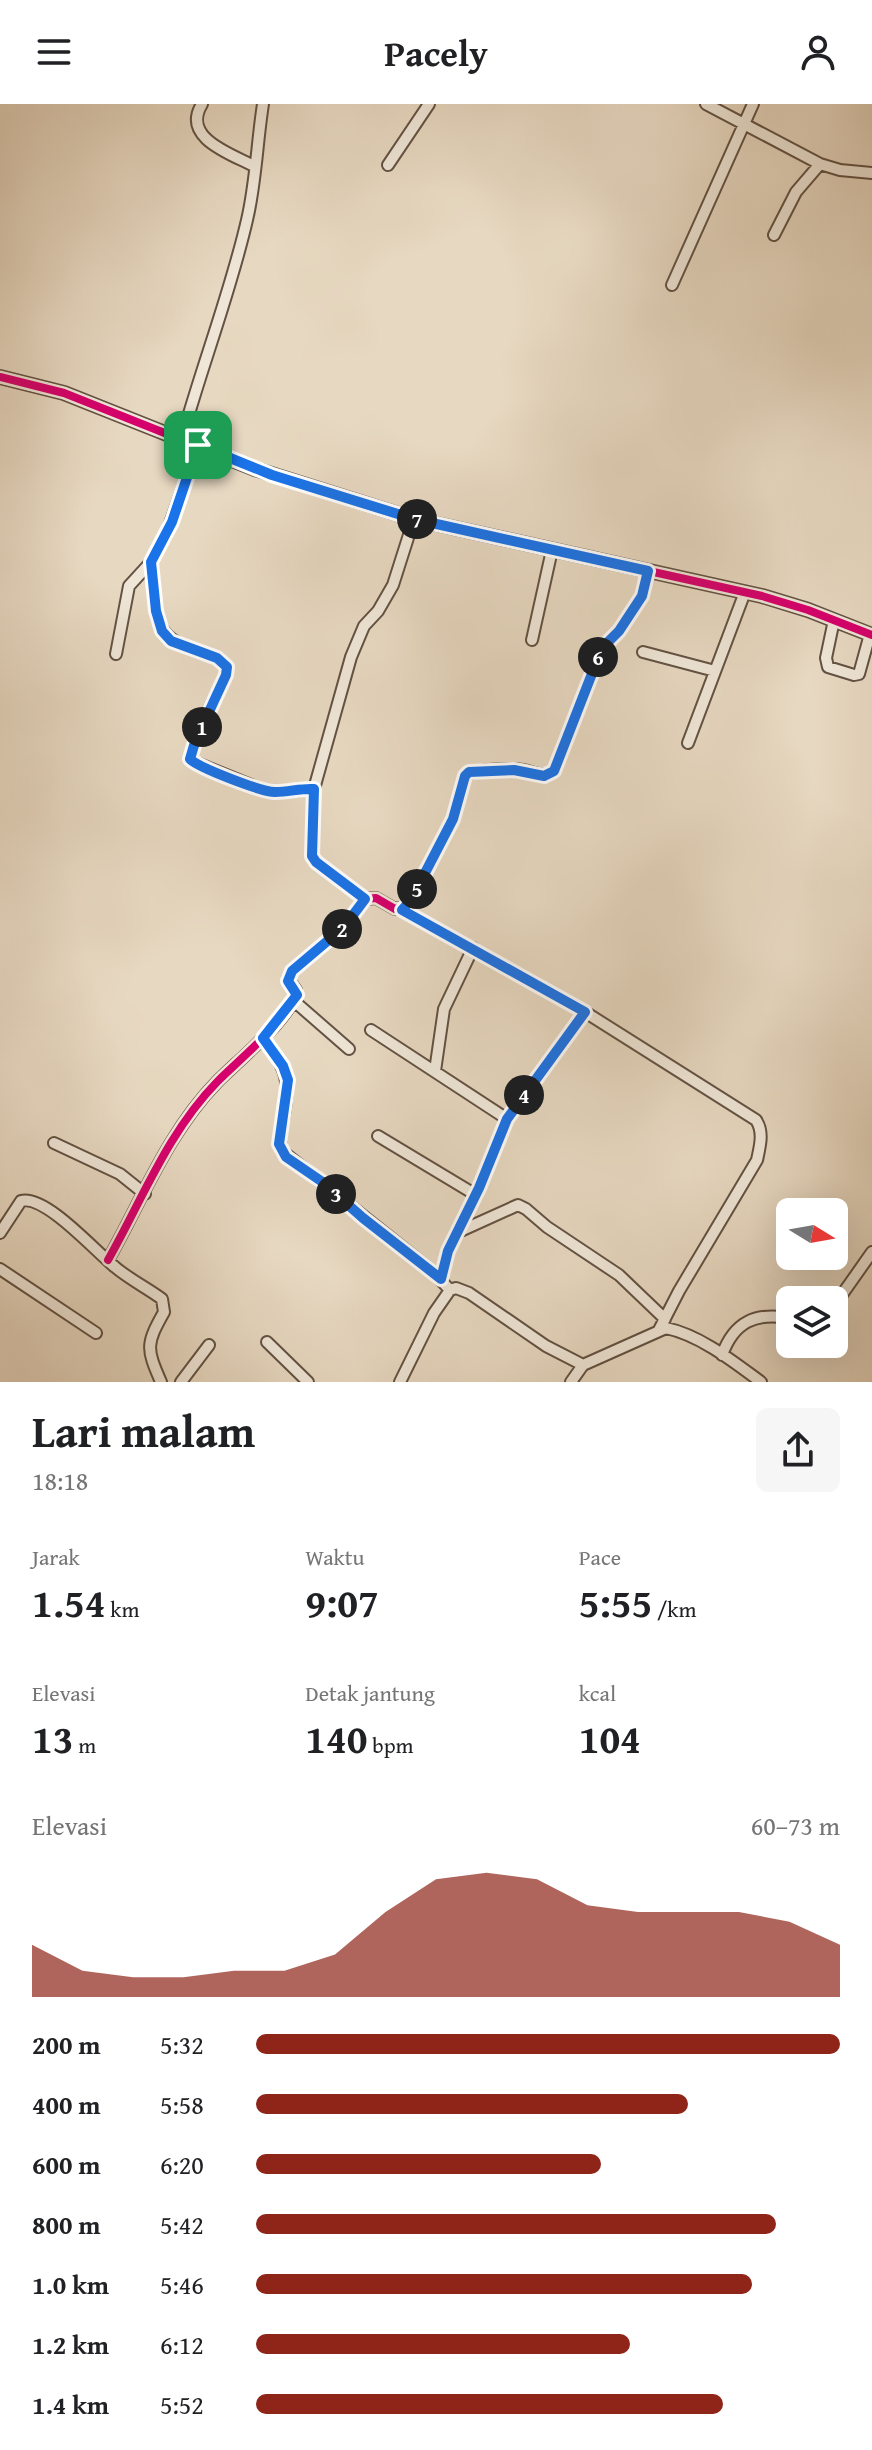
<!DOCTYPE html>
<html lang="id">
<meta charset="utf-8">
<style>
:root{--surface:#fff;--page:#f6f6f6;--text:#202124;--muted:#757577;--accent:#8f2418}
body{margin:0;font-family:"Gentium Book Plus",serif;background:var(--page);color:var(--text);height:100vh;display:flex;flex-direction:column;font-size:30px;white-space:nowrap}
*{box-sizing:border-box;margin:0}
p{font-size:26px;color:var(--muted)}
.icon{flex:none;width:44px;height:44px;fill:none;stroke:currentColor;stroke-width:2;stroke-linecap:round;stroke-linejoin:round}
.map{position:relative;height:1278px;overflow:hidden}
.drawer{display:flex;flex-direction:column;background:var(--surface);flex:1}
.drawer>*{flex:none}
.needle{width:52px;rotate:101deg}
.controls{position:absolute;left:776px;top:1094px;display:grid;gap:16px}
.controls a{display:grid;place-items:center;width:72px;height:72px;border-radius:12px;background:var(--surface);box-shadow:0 8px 32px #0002;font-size:40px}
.pin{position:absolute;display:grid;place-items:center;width:68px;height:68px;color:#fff;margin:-34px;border-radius:16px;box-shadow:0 4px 12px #0006}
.km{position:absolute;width:40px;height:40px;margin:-20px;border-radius:50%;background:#222;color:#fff;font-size:22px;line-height:40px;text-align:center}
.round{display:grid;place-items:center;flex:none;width:84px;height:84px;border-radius:12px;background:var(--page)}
.overview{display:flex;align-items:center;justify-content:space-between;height:136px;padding:0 32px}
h1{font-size:44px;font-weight:800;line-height:60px}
.metrics{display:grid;grid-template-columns:repeat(3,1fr);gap:12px;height:136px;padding:8px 32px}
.metrics div{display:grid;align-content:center}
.metrics b{font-size:40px;font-weight:800}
.metrics small{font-size:22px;font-weight:400}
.metrics p{font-size:22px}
.chart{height:224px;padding:16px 32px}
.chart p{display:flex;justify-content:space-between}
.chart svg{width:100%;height:144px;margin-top:8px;fill:var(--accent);opacity:.7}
ul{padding:0 32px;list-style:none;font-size:26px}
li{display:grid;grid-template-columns:128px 96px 1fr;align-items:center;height:60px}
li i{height:20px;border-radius:10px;background:var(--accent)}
header{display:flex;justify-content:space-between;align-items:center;height:104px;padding:0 32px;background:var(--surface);font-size:36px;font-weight:800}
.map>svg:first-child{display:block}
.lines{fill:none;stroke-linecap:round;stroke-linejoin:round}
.minor-casing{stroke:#635243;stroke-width:14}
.tertiary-casing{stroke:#635243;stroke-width:16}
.minor{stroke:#efe6d7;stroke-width:10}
.tertiary{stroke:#efe6d7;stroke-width:12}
.cycleway-casing{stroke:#efe6d7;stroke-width:13}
.cycleway{stroke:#d6006c;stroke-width:8}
.route-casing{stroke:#fff;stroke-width:16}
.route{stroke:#1a73e8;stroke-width:10}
</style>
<header><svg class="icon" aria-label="menu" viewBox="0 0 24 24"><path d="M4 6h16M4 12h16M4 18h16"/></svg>Pacely<svg class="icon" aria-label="person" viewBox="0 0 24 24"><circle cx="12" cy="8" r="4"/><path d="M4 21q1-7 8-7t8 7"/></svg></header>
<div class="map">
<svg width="872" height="1278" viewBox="0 0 872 1278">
<rect width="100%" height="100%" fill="#e7d8c1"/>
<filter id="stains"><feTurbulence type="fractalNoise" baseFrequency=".0025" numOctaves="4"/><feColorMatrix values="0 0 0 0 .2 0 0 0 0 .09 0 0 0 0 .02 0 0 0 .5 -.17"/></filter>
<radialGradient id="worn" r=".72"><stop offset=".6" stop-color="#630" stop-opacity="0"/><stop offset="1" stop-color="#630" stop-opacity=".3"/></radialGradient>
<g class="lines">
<g class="minor-casing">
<path id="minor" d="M202,0c-21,34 29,50 52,62
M706,0l114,60 20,6 32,3
M388,61l41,-61
M774,131l22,-43 24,-28
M672,181l81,-181
M182,334c20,-73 48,-144 65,-218 9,-38 10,-78 16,-116
M151,458c8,42 -7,71 43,88 12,5 25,6 33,17l-1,8c-8,19 -38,69 -34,86l71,29 14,2 37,-3
M834,516l-8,38 2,9 26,8 5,-1 11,-40
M532,536l20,-90
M643,548l72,19
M116,550l13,-68 22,-24 15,-27 32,-90
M688,639l57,-151
M365,795l-49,-37 -4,-6 2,-67 37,-132 13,-31 14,-15 15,-26 21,-66
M402,806l183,102 171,108c8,12 4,26 1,40l-78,131 -20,39
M294,897l55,48
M371,926l136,89
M263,934c24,31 28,43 20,82 -2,11 -5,20 -1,31l150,120 18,19
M435,967l9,-62 29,-61
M378,1032l98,59
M54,1039l66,31 25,20
M0,1129l21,-32c24,-7 75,51 94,66 14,12 32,21 47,32l2,13c-18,32 -18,36 -3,70
M456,1129l62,-28 8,4 21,18 72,48 46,44
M108,1156c34,-60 60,-128 109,-178 17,-18 79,-68 79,-92l-8,-11 4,-8 52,-44 21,-28 11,-1 19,11 12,-2 46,-88 12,-43c8,-7 46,-8 58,-6 12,2 21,9 31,1l48,-123 17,-17 23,-35 6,-25
M0,1165l96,64
M441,1175l7,-28 31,-63 28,-69 78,-107
M834,1202l38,-54
M267,1238l41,40
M722,1251c12,-33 33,-43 68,-37
M181,1278l28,-37
M400,1278l34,-69 16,-23 6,-2 13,5 77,53 37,19 83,-37c34,7 68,34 95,54
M571,1278l12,-17"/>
</g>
<g class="tertiary-casing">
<path id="tertiary" d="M0,273l64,16 191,76 159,50 348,77 46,14 64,25"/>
</g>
<use href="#minor" class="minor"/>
<use href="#tertiary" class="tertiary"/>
<g class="cycleway-casing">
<path id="cycleway" d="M0,273l64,16 191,76 159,50 348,77 46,14 64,25
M108,1156c34,-60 60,-128 109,-178 17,-18 79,-68 79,-92l-8,-11 4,-8 52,-44 21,-28 11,-1 19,11 12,-2 46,-88 12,-43c8,-7 46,-8 58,-6 12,2 21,9 31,1l48,-123 17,-17 23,-35 6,-25"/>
</g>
<use href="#cycleway" class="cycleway"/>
</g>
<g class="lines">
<g class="route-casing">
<path id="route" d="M198,341l74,30 142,44 234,52 -6,25 -23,35 -17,17 -48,123 -10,5 -30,-6 -45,2 -4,4 -12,43 -42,81 -9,10 183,102 -78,107 -28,69 -31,63 -7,28 -78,-61 -42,-37 -35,-24 -7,-13 9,-64 -5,-14 -20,-28 34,-43 -9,-14 4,-10 52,-44 21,-28 -49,-37 -4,-6 2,-67c-13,-1 -25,3 -39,3 -13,0 -76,-24 -85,-33l5,-17 31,-67 1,-8 -10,-9 -46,-17 -9,-10 -6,-20 -5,-49 21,-40z"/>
</g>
<use href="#route" class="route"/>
</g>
<rect width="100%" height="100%" filter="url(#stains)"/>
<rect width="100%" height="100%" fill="url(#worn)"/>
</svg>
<div class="controls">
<a><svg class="needle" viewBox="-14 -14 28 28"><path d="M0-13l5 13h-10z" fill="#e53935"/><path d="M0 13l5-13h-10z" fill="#757577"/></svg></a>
<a><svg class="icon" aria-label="layers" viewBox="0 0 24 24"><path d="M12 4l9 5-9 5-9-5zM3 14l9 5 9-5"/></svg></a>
</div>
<div class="pin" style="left:198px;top:341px;background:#1e9e55"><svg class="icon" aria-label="arrive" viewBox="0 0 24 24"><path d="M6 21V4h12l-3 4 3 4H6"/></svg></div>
<b class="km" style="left:202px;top:623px">1</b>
<b class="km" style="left:342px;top:825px">2</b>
<b class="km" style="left:336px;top:1090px">3</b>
<b class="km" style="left:524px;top:991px">4</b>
<b class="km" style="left:417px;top:785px">5</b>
<b class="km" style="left:598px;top:553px">6</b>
<b class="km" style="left:417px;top:415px">7</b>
</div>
<section class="drawer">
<div class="overview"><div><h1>Lari malam</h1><p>18:18</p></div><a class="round"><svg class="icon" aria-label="share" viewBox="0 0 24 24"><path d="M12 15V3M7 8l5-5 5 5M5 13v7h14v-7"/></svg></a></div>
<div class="metrics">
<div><p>Jarak</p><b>1.54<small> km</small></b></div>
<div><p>Waktu</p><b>9:07</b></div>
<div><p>Pace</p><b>5:55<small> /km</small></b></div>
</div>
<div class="metrics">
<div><p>Elevasi</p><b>13<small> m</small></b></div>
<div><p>Detak jantung</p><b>140<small> bpm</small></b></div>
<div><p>kcal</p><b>104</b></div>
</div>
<div class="chart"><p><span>Elevasi</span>60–73 m</p>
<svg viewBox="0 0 160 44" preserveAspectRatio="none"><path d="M0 44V28L10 36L20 38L30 38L40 36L50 36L60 31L70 18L80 8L90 6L100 8L110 16L120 18L130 18L140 18L150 21L160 28V44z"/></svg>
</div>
<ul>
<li><b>200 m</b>5:32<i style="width:100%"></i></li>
<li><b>400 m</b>5:58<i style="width:74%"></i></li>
<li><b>600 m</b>6:20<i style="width:59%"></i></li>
<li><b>800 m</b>5:42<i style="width:89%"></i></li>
<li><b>1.0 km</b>5:46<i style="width:85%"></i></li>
<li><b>1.2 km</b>6:12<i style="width:64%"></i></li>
<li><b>1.4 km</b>5:52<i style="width:80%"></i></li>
</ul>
</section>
